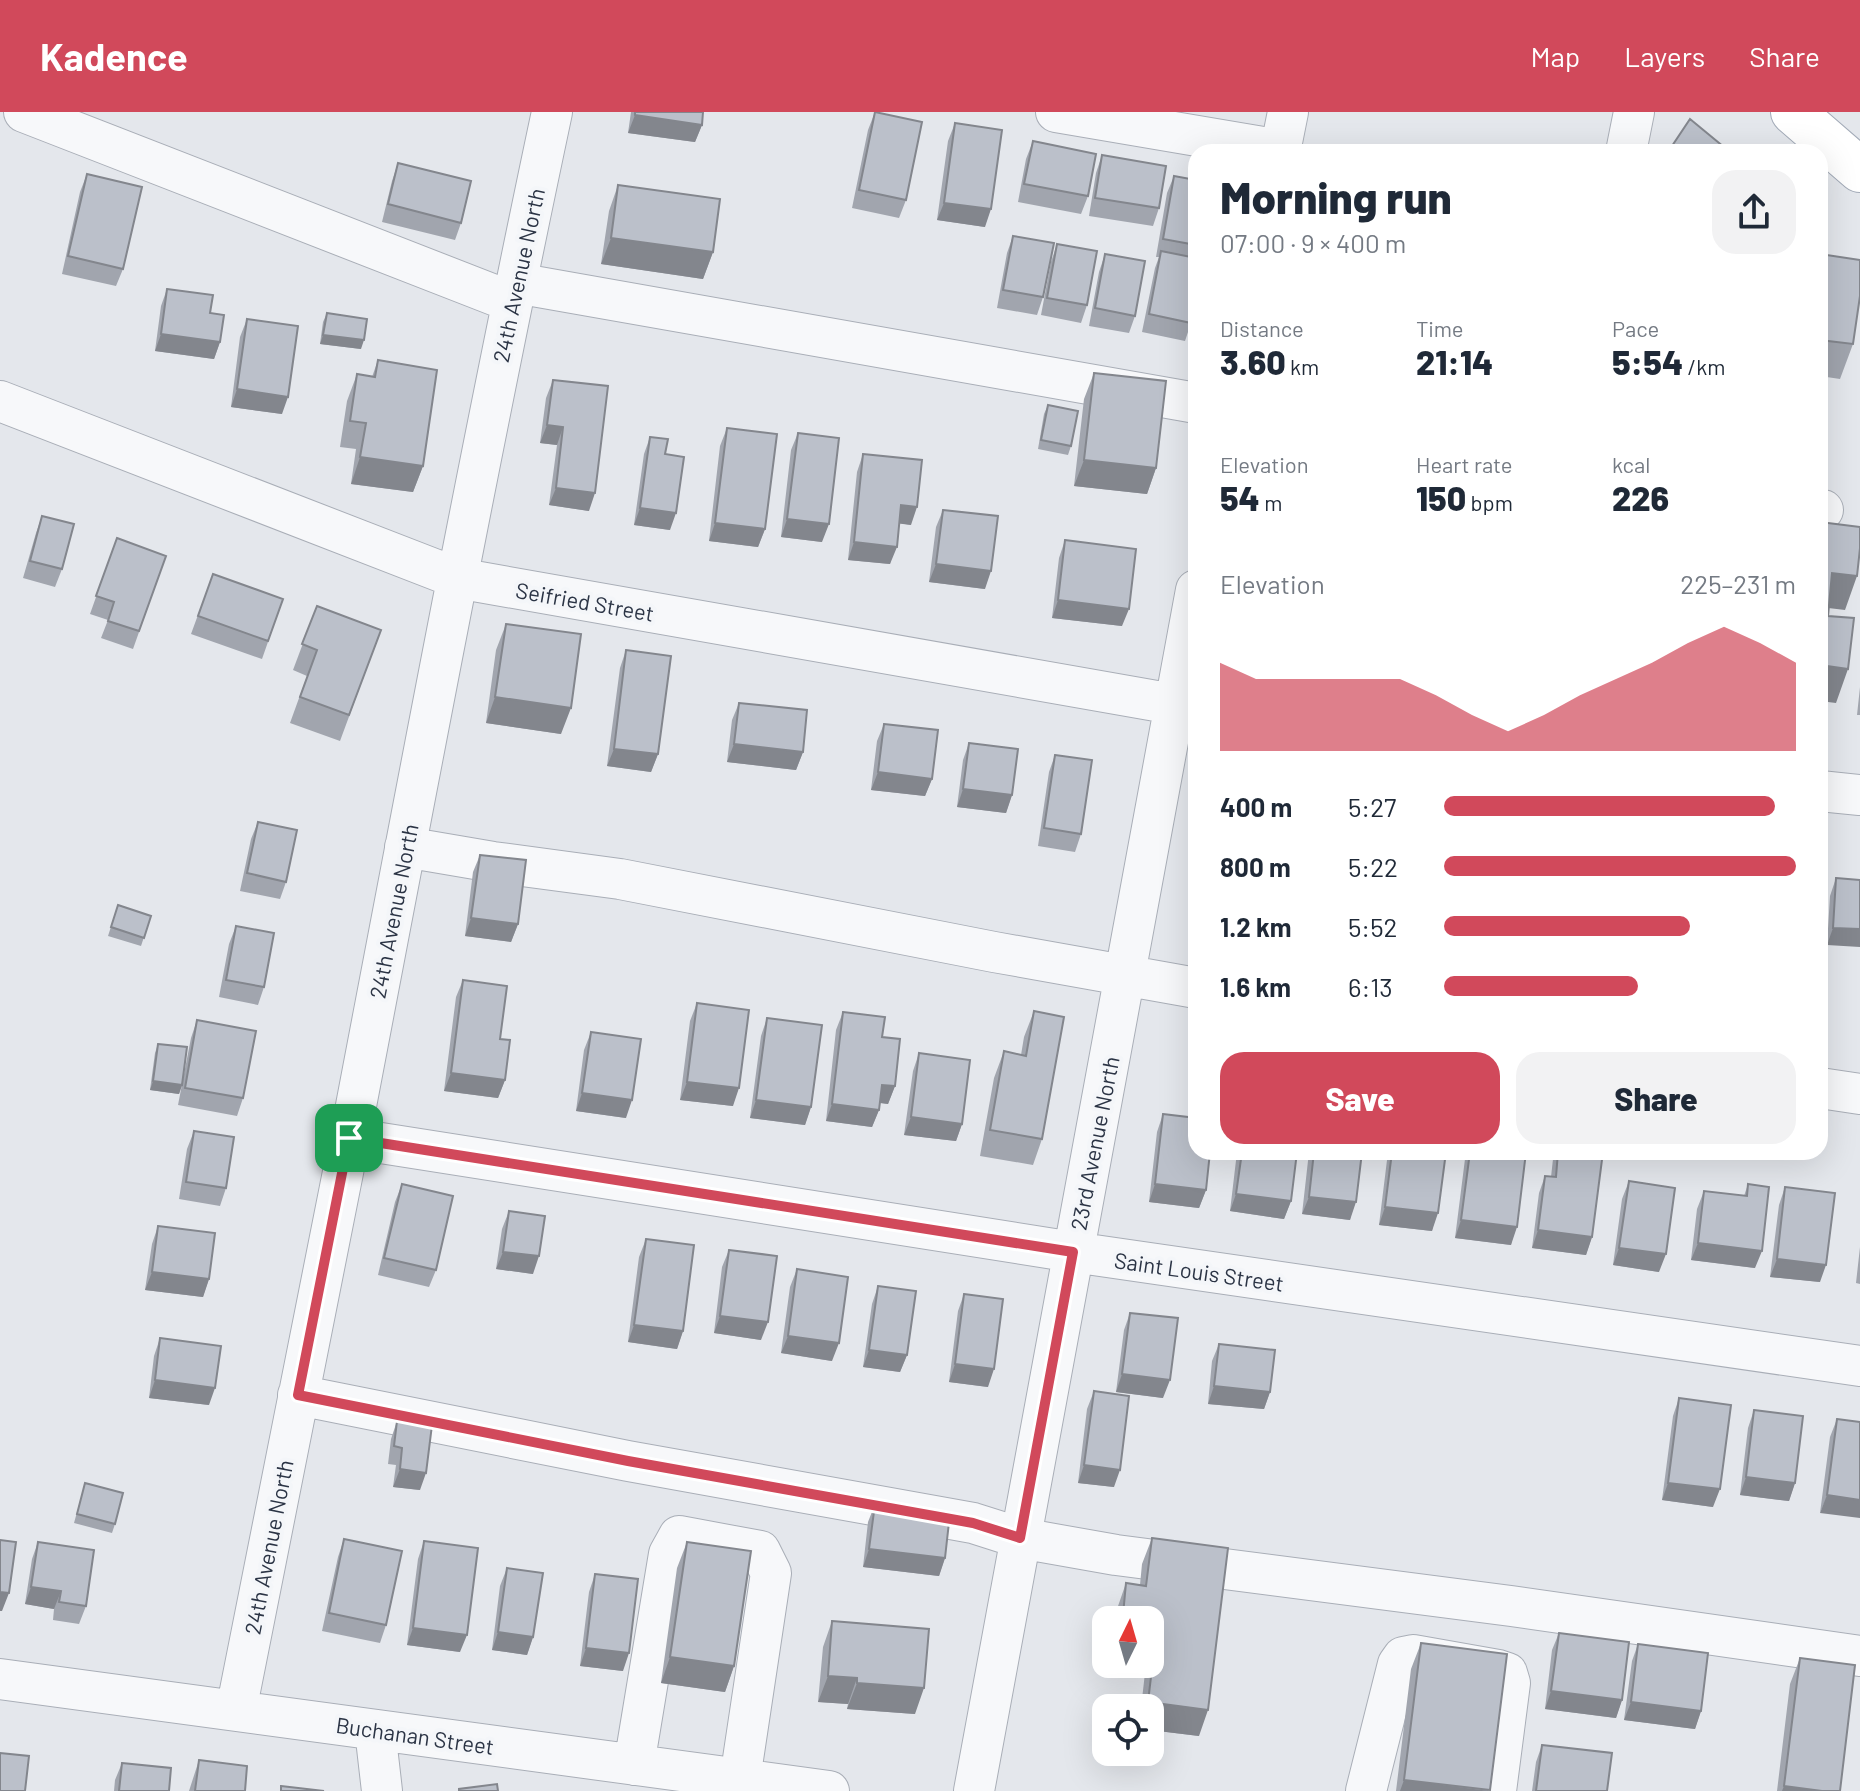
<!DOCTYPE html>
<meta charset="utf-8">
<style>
:root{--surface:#fff;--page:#f2f2f3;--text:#1f2937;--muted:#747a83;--accent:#d1495b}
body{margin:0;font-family:Barlow,sans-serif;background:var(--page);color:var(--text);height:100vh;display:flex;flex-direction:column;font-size:30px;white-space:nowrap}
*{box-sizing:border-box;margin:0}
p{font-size:26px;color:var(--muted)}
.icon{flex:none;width:44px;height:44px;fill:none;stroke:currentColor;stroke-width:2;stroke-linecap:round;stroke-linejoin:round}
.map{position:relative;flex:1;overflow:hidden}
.side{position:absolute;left:1188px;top:32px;width:640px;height:1016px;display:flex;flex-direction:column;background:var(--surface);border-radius:24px;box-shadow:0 8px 32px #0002}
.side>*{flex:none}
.needle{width:52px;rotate:5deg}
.fabs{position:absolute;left:1092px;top:1494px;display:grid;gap:16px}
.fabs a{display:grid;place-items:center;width:72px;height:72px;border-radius:16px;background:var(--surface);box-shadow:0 8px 32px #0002;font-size:40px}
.pin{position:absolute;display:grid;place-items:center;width:68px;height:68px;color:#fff;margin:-34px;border-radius:16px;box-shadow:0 4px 12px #0006}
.round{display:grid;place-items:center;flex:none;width:84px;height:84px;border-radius:24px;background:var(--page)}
.head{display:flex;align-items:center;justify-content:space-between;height:136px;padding:0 32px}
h1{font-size:44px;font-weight:800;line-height:60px}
.stats{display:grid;grid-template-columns:repeat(3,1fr);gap:12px;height:136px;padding:8px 32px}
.stats div{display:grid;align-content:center}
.stats b{font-size:34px;font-weight:800}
.stats small{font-size:22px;font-weight:400}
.stats p{font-size:22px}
.chart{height:224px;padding:16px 32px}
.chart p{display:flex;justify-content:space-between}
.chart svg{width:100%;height:144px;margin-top:8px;fill:var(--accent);opacity:.7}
.cta{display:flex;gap:16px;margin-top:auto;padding:16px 32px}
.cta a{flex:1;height:92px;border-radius:24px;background:var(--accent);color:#fff;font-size:32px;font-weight:800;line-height:92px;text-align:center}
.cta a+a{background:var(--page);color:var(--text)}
ul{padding:0 32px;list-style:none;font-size:26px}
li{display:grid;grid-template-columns:128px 96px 1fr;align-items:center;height:60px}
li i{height:20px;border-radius:10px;background:var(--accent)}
header{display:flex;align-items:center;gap:48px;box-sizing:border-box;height:112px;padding:0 40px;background:var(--accent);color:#fff}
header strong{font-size:38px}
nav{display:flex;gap:44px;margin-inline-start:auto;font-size:28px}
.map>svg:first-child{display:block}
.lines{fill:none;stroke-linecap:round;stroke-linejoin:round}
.minor-casing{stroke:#a9aeb7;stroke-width:42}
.major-casing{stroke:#a3abb8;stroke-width:46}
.minor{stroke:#f7f8fa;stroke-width:40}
.major{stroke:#fff;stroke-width:44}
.wall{fill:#a1a5ae}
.shaded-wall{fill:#83868d}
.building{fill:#bbc0ca;stroke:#83868d;stroke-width:2}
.route-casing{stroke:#fff;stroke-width:16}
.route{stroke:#d1495b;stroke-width:10}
.labels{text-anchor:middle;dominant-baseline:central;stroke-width:8;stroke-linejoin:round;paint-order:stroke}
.street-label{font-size:22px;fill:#2b3445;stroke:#f4f6f9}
</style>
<header>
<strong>Kadence</strong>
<nav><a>Map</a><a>Layers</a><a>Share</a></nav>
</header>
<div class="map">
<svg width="1860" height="1679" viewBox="0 0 1860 1679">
<rect width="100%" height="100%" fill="#e4e7ec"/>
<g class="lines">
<g class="minor-casing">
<path id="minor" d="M24,0l488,190
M1056,0l224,38
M1280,40l8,-40
M1626,40l8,-40
M516,171l680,120
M0,289l457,177 739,130
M1820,398h3
M1820,679l40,4
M405,735l88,15 127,17 374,73 202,36
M1820,976l40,6
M349,1026l724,114 787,114
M298,1283l330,66 345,62 47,15 96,17 395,51 349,50
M0,1567l829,112
M236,1599c38,-193 77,-386 115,-579 65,-340 129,-681 201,-1020
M375,1618l7,61
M634,1653l35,-211 10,-18 81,15 11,22 -31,206
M974,1679l222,-1201
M1366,1679l32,-127 5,-7 10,-2 85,15 9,3 3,10 -14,108"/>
</g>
<g class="major-casing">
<path id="major" d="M1793,0l67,58"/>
</g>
<use href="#minor" class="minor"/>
<use href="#major" class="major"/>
</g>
<path class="wall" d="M631,0h72l-1,13 -7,17 -67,-9z
M875,0l31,88 -7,18 -47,-10 16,-78z
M955,11l30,104 -48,-7 11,-79z
M1033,29l55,55 -7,18 -63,-12 8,-43z
M1102,43l57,53 -6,18 -64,-10 7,-43z
M398,51l63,60 -6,17 -73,-18 10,-41z
M87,62l36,95 -7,17 -54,-12 18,-82z
M1174,64l22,4v120l-5,23 -6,18 -43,-9 13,-64 4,-11h-3l11,-64z
M618,73l95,67 -10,27 -102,-15 8,-53z
M1013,124l30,61 -6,18 -40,-7 10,-55z
M1057,132l30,61 -6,18 -40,-8 10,-53z
M1105,142l30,62 -6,17 -40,-7 10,-54z
M1820,142l33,90 -13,35 -20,-3z
M167,177l53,53 -6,17 -59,-8 6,-45z
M327,201l34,36 -41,-5 3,-22z
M247,207l35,95 -51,-7 9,-70z
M378,248l45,106 -10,26 -62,-8 5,-35 -16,-2 7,-46 10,-27 15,3z
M1094,261l62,95 -9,26 -73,-8 10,-87z
M553,268l36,131 -40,-6 8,-60 -17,-2 6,-45z
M1048,293l23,41 -3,9 -30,-6 6,-35z
M727,316l38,101 -7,18 -49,-6 11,-95z
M798,321l24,109 -41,-5 10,-87z
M650,325l15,17 5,76 -36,-5 10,-71z
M863,342l48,71 -12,-2 -9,41 -42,-4 9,-88z
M943,398l42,79 -56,-7 7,-55z
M42,404l20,53 -7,18 -32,-9 13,-45z
M117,426l49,18 -33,93 -32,-11 7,-18 -18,-6z
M1065,428l57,86 -70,-8 7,-60z
M213,462l70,25 -21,60 -71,-25z
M317,494l64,24 -41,111 -50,-18 17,-47 -14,-6z
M506,512l55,110 -75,-11 10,-73z
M626,538l32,104 -7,18 -44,-6 13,-98z
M1860,575v28h-3z
M739,591l64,49 -7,18 -69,-8 5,-42z
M884,612l48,55 -7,17 -54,-6 6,-49z
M969,631l43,52 -6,18 -49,-6 6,-47z
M1055,643l26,79 -6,18 -37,-6 11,-74z
M258,710l28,60 -6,17 -40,-8 11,-52z
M480,743l38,69 -7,18 -46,-6 8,-64z
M1836,766l24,2 -33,65 3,-49z
M118,793l33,11 -10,30 -33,-10z
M236,814l28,61 -6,18 -39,-8 10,-53z
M463,868l37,59 5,41 -7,18 -54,-7 12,-94z
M697,891l36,103 -53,-6 10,-79z
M1034,899l8,128 -9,26 -53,-9 14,-78 10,-27 17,4 3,-18z
M843,900l39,25 13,49 -7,18 -9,-1v7l-7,17 -46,-6 10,-91z
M767,906l44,89 -6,18 -55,-7 11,-82z
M197,908l46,78 -6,18 -59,-11 13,-67z
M591,920l35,86 -50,-7 8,-61z
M158,932l24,41 -3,9 -29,-4 5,-37z
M919,941l43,71 -6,17 -52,-6 9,-64z
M1163,1002l43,76 -7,18 -50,-6 8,-70z
M194,1019l32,57 -6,18 -41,-7 8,-50z
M1237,1040h60l-6,49 -7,18 -54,-8z
M1309,1040h53l-12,68 -48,-6z
M1388,1040h58l-14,79 -53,-6z
M1467,1040h59l-15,93 -56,-7 10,-79z
M1556,1040h47l-11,85 -6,18 -54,-7 7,-55 6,-17 6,1 2,-18z
M1629,1069l30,91 -46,-7 9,-66z
M402,1072l34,86 -7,17 -51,-12 17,-73z
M1748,1072l7,84 -64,-8 6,-51 7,-18 40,5z
M1785,1075l35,95 -50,-5 9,-72z
M509,1099l24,63 -37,-5 6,-40z
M158,1114l51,53 -6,18 -58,-7 7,-46z
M646,1127l37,92 -6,18 -49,-7 11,-85z
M1860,1135v37l-4,-1z
M729,1138l32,90 -47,-7 8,-66z
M797,1157l35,92 -51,-8 9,-66z
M878,1174l29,69 -7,17 -37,-5 9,-63z
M964,1182l24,93 -39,-5 9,-71z
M1130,1201l33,85 -47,-6 8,-62z
M160,1226l49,67 -60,-7 5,-42z
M1219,1232l51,48 -6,17 -56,-5 4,-43z
M1094,1279l20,96 -36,-4 9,-74z
M1679,1286l34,109 -51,-7 11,-84z
M1754,1298l41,73 -6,18 -49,-6 8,-67z
M1837,1307l23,3 -40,91 10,-76z
M397,1309l23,69 -27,-3 3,-22 -8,-1 3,-25z
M85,1371l30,41 -3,9 -38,-10z
M875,1392l70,54 -6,18 -76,-9 5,-45z
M1152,1426l47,198 -49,-6v-22h-9l5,-44h4v-44h-35l2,-11 9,-26 14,2 2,-21z
M344,1427l42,86 -6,18 -58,-12 16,-74z
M424,1429l36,111 -53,-7 11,-86z
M38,1430l48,64 -7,18 -26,-4 1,-11 -29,-5 7,-45z
M687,1430l47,124 -9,26 -64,-9 16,-115z
M507,1456l26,69 -6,18 -35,-5 8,-64z
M595,1462l28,97 -43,-5 9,-74z
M832,1509l83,93 -68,-5 1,-5 -30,-2 5,-55z
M1559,1521l63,67 -6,18 -71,-9 7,-59z
M1421,1531l68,148h-93l15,-122z
M1638,1532l63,67 -6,18 -71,-9 8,-59z
M1800,1546l40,133h-63l13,-107z
M1542,1633l65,46h-75l4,-29z
M199,1648l46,31h-56z
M122,1651l47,28h-55l1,-11z"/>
<path class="shaded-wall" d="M635,3l67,10 -7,17 -67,-9z
M944,91l47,6 -6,18 -48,-7z
M611,126l102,14 -10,27 -102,-15z
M161,222l59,8 -6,17 -59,-8z
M323,223l41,5 -3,9 -41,-5z
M237,277l51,8 -6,17 -51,-7z
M547,313l16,2 -6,18 -17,-2z
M360,345l63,9 -10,26 -62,-8z
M1084,348l72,8 -9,26 -73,-8z
M556,376l39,5 -6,18 -40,-6z
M901,393l16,2 -6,18 -16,-2z
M640,396l36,5 -6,17 -36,-5z
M787,407l42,5 -7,18 -41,-5z
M715,411l50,6 -7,18 -49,-6z
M854,430l43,5 -7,17 -42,-4z
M936,452l55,7 -6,18 -56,-7z
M1832,461l25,3 -12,34 -25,-3z
M1058,488l71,9 -7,17 -70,-8z
M1820,553l28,4 -12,34 -16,-2z
M495,585l76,11 -10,26 -75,-11z
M734,632l69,8 -7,18 -69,-8z
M614,637l44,5 -7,18 -44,-6z
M878,660l54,7 -7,17 -54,-6z
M963,677l49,6 -6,18 -49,-6z
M471,806l47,6 -7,18 -46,-6z
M1833,816l27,1v18l-33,-2z
M451,961l54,7 -7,18 -54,-7z
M153,969l29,4 -3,9 -29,-4z
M687,970l52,6 -6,18 -53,-6z
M882,973l13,1 -7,18 -13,-2z
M582,981l50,7 -6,18 -50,-7z
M756,988l55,7 -6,18 -55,-7z
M832,992l47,6 -7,17 -46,-6z
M911,1005l51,7 -6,17 -52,-6z
M1155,1072l51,6 -7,18 -50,-6z
M1236,1082l55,7 -7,18 -54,-8z
M1309,1085l47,5 -6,18 -48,-6z
M1385,1095l53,6 -6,18 -53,-6z
M1461,1108l56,7 -6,18 -56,-7z
M1538,1118l54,7 -6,18 -54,-7z
M1698,1131l64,8 -7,17 -64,-8z
M1619,1136l47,6 -7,18 -46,-7z
M503,1140l36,4 -6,18 -37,-5z
M1777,1147l49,6 -6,17 -50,-5z
M152,1160l57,7 -6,18 -58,-7z
M720,1204l48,6 -7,18 -47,-7z
M634,1213l49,6 -6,18 -49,-7z
M788,1224l51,7 -7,18 -51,-8z
M869,1238l38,5 -7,17 -37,-5z
M955,1252l39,5 -6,18 -39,-5z
M1122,1262l48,6 -7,18 -47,-6z
M155,1268l60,8 -6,17 -60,-7z
M1214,1274l56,6 -6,17 -56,-5z
M1084,1353l36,5 -6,17 -36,-4z
M400,1357l26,4 -6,17 -27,-3z
M1746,1365l49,6 -6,18 -49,-6z
M1668,1371l52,6 -7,18 -51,-7z
M1827,1383l33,5v18l-40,-5z
M869,1437l76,9 -6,18 -76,-9z
M31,1475l30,4 -7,18 -29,-5z
M0,1480l9,1 -7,18h-2z
M1123,1503l35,4 -8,21v-20h-29z
M413,1516l54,7 -7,17 -53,-7z
M498,1520l35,5 -6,18 -35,-5z
M586,1536l43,5 -6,18 -43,-5z
M670,1545l64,9 -9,26 -64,-9z
M828,1564l29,2 -9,26 -30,-2z
M857,1571l67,5 -9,26 -68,-5z
M1551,1579l71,9 -6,18 -71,-9z
M1148,1590l60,8 -9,26 -49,-6v-22h-5z
M1631,1590l70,9 -6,18 -71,-9z
M1404,1668l85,11h-89z
M1784,1674l38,5h-40z"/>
<path class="building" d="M635,0h68l-1,13 -67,-10z
M875,0l47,10 -16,78 -47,-10z
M1690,7l40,33h-62z
M955,11l47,7 -11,79 -47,-6z
M1033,29l63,13 -8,42 -64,-12z
M1102,43l64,11 -7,42 -64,-10z
M398,51l73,18 -10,42 -73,-19z
M87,62l55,13 -19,82 -55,-13z
M1174,64l22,4v65l-33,-6z
M618,73l102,14 -7,53 -102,-14z
M1013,124l41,7 -11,54 -40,-7z
M1057,132l40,7 -10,54 -40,-7z
M1161,139l35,7v42l-5,23 -42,-9z
M1105,142l40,7 -10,55 -40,-8z
M1820,142l40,6v36l-7,48 -33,-4z
M167,177l46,6 -3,18 14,2 -4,27 -59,-8z
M327,201l40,6 -3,21 -41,-5z
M247,207l51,7 -10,71 -51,-8z
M378,248l59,10 -14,96 -63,-9 6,-34 -16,-2 7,-47 18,3z
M1094,261l72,8 -10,87 -72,-8z
M553,268l55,6 -13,107 -39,-5 7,-61 -16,-2z
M1048,293l30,6 -7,35 -30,-6z
M727,316l50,6 -12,95 -50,-6z
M798,321l41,5 -10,86 -42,-5z
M650,325l18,2 -3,15 19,3 -8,56 -36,-5z
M863,342l59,6 -5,47 -16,-2 -4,42 -43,-5z
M943,398l55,6 -7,55 -55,-7z
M42,404l32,8 -12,45 -32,-8z
M1820,410l40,5v21l-3,28 -25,-3 -4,43 26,2 -6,51 -28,-4z
M117,426l49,18 -27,75 -31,-10 6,-19 -18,-6z
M1065,428l71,9 -7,60 -71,-9z
M213,462l70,25 -15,42 -70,-25z
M317,494l64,24 -32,85 -49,-18 17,-47 -15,-6z
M506,512l75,10 -10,74 -76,-11z
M626,538l45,6 -13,98 -44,-5z
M739,591l68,7 -4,42 -69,-8z
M884,612l54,6 -6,49 -54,-7z
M969,631l49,6 -6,46 -49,-6z
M1055,643l37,5 -11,74 -37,-6z
M258,710l39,8 -11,52 -39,-9z
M480,743l46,5 -8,64 -47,-6z
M1836,766l24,2v49l-27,-1z
M118,793l33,11 -7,22 -33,-11z
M236,814l38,7 -10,54 -38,-7z
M463,868l44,6 -7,53 10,1 -5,40 -54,-7z
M697,891l52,7 -10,78 -52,-6z
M1034,899l30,6 -22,122 -52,-9 14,-79 22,5z
M843,900l42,5 -3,20 18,2 -5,47 -13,-1 -3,25 -47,-6z
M767,906l55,7 -11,82 -55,-7z
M197,908l59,11 -13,67 -58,-10z
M591,920l50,7 -9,61 -50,-7z
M158,932l29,3 -5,38 -29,-4z
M919,941l51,7 -8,64 -51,-7z
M1163,1002l33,4v34h14l-4,38 -51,-6z
M194,1019l40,6 -8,51 -40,-6z
M1242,1040h55l-6,49 -55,-7z
M1314,1040h48l-6,50 -47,-5z
M1392,1040h54l-8,61 -53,-6z
M1470,1040h56l-9,75 -56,-7z
M1558,1040h45l-11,85 -54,-7 7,-54 11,1z
M1629,1069l46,7 -9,66 -47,-6z
M402,1072l51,12 -17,74 -52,-12z
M1748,1072l21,3 -7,64 -64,-8 6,-52 43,5z
M1785,1075l50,6 -9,72 -49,-6z
M509,1099l36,5 -6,40 -36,-4z
M158,1114l57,7 -6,46 -57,-7z
M646,1127l48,6 -11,86 -49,-6z
M729,1138l48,6 -9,66 -48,-6z
M797,1157l51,8 -9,66 -51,-7z
M878,1174l38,5 -9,64 -38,-5z
M964,1182l39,5 -9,70 -39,-5z
M1130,1201l48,5 -8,62 -48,-6z
M160,1226l61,8 -6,42 -60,-8z
M1219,1232l56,6 -5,42 -56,-6z
M1094,1279l35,5 -9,74 -36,-5z
M1679,1286l52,7 -11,84 -52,-6z
M1754,1298l49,6 -8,67 -49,-6z
M1837,1307l23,3v78l-33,-5z
M397,1309l35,4 -6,48 -26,-4 2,-21 -8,-2z
M85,1371l38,10 -8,31 -38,-10z
M875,1392l75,9 -5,45 -76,-9z
M1152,1426l76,10 -20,162 -60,-8 10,-83 -35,-4 3,-32 20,3z
M344,1427l58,12 -16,74 -57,-12z
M0,1428l16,2 -7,51 -9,-1z
M424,1429l54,7 -11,87 -54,-7z
M38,1430l56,8 -8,56 -27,-4 2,-11 -30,-4z
M687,1430l64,9 -17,115 -64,-9z
M507,1456l36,5 -10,64 -35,-5z
M595,1462l43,5 -9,74 -43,-5z
M832,1509l97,8 -5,59 -67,-5v-5l-29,-2z
M1559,1521l70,9 -7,58 -71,-9z
M1421,1531l86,11 -17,136 -86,-10z
M1638,1532l70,9 -7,58 -70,-9z
M1800,1546l55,7 -15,126h-18l-38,-5z
M1542,1633l70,8 -5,38h-71z
M0,1641l29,3 -4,35h-25z
M199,1648l48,6 -2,25h-50z
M122,1651l49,5 -2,23h-50z
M497,1672l1,7h-39v-2z
M281,1674l43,5h-43z"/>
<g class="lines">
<g class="route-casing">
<path id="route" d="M349,1026l724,114 -53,286 -47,-15 -345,-62 -330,-66z"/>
</g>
<use href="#route" class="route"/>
</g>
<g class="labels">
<g class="street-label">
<text transform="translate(518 163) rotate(-78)">24th Avenue North</text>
<text transform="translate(585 489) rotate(10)">Seifried Street</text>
<text transform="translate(393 799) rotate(-79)">24th Avenue North</text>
<text transform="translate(1094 1031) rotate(-79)">23rd Avenue North</text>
<text transform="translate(1199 1159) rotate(8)">Saint Louis Street</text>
<text transform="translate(268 1435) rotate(-79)">24th Avenue North</text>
<text transform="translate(415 1623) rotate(8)">Buchanan Street</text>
</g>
</g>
</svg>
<div class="fabs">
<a><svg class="needle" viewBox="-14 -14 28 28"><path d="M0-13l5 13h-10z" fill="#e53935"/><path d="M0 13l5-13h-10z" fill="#747a83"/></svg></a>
<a><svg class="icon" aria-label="locate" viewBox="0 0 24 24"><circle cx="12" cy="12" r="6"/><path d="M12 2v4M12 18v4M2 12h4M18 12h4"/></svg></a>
</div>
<div class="pin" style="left:349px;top:1026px;background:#1e9e55"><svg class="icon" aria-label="arrive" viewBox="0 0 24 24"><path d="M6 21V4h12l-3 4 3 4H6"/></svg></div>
<section class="side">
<div class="head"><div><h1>Morning run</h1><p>07:00 · 9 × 400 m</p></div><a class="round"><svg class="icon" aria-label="share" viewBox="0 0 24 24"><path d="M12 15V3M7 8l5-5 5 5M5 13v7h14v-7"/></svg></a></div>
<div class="stats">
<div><p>Distance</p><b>3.60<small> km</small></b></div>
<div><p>Time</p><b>21:14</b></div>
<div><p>Pace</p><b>5:54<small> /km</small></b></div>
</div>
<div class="stats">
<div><p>Elevation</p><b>54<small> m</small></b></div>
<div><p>Heart rate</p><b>150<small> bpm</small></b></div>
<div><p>kcal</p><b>226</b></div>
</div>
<div class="chart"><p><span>Elevation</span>225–231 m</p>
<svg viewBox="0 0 160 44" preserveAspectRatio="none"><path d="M0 44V17L10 22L20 22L30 22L40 22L50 22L60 27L70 33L80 38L90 33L100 27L110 22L120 17L130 11L140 6L150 11L160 17V44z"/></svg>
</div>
<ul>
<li><b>400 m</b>5:27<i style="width:94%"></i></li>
<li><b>800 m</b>5:22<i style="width:100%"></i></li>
<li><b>1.2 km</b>5:52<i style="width:70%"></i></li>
<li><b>1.6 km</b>6:13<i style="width:55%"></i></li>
</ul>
<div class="cta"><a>Save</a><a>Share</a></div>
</section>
</div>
